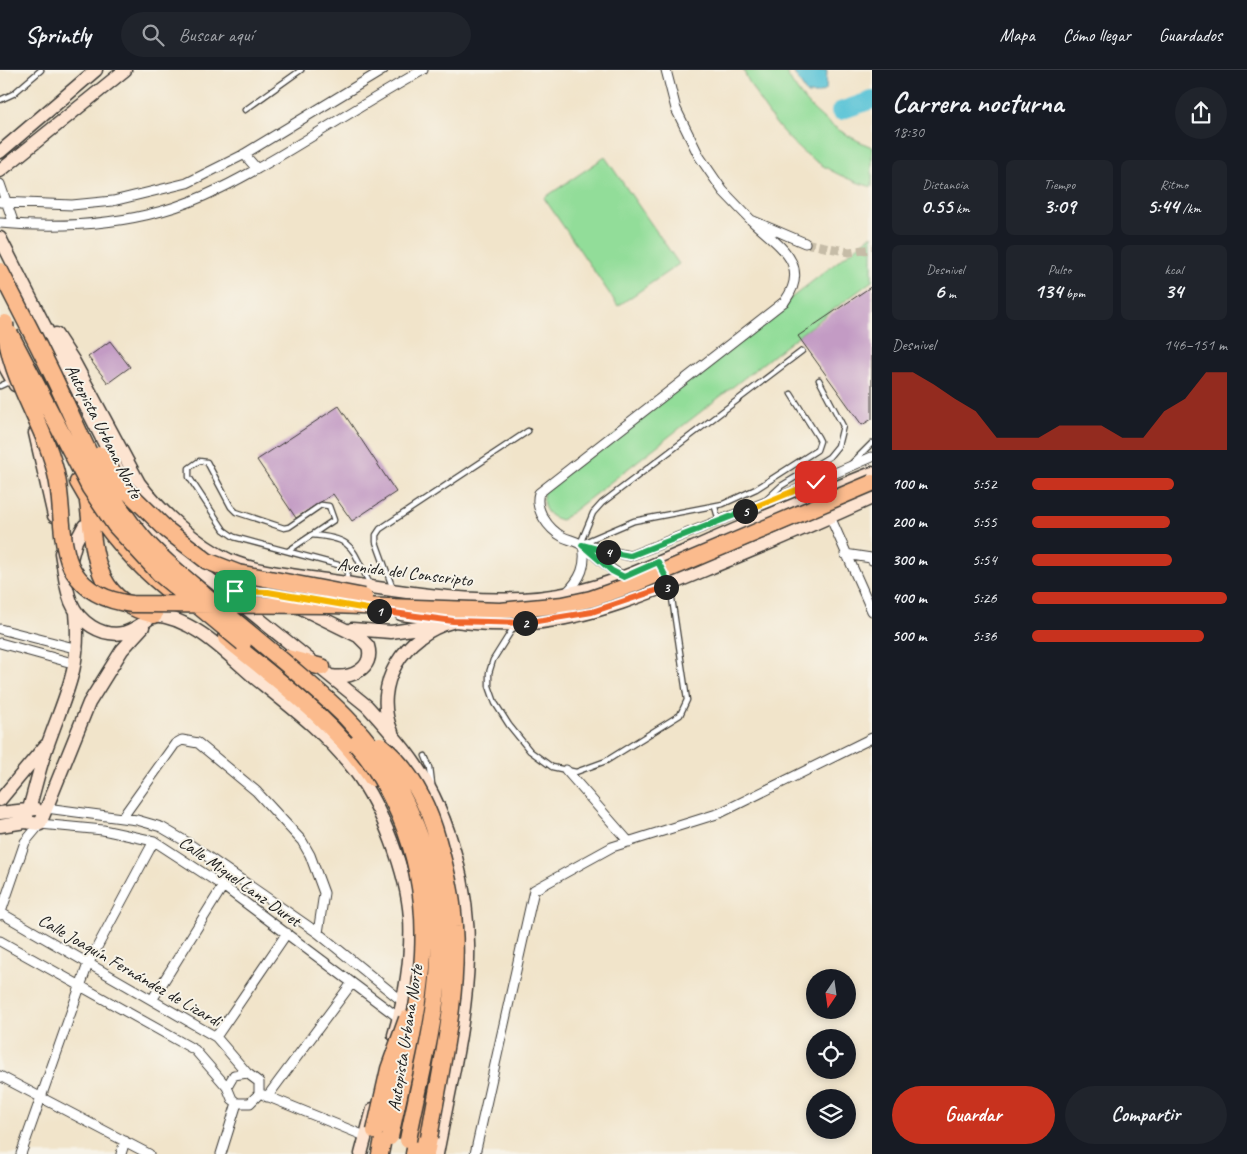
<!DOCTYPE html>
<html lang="es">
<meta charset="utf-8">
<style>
:root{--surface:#171b24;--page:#20242c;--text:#f1f3f6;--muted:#9ea1a6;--line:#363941;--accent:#c8321e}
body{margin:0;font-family:Caveat,sans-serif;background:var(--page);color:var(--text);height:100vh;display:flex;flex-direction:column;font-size:19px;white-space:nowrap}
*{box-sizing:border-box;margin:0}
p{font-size:16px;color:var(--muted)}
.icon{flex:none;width:28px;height:28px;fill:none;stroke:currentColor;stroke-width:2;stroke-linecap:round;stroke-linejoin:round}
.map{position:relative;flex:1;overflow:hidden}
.panel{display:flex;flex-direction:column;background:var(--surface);width:375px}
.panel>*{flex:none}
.needle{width:32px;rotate:193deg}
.controls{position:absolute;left:806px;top:899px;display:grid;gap:10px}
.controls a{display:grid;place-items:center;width:50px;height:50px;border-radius:50%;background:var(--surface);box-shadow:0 2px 8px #0003;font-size:25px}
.pin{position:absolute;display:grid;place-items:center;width:42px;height:42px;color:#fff;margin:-21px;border-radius:10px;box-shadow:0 2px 8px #0006}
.km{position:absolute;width:25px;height:25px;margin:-12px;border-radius:50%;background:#222;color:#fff;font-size:14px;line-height:25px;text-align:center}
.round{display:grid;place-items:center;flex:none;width:52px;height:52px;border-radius:26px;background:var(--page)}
.overview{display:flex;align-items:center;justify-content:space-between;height:85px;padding:0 20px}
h1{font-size:28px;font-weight:600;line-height:38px}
.metrics{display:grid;grid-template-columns:repeat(3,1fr);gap:8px;height:85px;padding:5px 20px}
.metrics div{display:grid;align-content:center;border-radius:8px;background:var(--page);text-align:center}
.metrics b{font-size:21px;font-weight:600}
.metrics small{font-size:14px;font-weight:400}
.metrics p{font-size:14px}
.chart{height:140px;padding:10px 20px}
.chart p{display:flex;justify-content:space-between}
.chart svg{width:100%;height:90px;margin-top:5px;fill:var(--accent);opacity:.7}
.primary-button{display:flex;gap:10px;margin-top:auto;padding:10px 20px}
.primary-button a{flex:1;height:58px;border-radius:30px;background:var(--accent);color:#fff;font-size:20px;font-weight:600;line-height:58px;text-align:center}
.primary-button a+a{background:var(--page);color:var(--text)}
ul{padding:0 20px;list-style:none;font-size:16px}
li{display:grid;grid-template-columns:80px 60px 1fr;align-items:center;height:38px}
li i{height:12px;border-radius:6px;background:var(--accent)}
header{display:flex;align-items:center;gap:30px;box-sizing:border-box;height:70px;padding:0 25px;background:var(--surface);border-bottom:1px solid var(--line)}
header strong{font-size:24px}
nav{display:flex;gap:28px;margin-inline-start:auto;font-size:18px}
.search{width:350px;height:45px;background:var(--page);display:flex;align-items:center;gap:12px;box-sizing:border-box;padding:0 18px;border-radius:28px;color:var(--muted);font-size:19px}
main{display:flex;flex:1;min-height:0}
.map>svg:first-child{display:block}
.green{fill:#92dd99;stroke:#577c5a}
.water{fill:#5bc4d7;stroke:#3c707a}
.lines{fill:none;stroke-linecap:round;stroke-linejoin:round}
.river{stroke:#5bc4d7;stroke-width:18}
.building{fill:#c39bc4}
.street-tunnel{stroke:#c6bca7;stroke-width:9;stroke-dasharray:9 4.5;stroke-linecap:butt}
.lane-casing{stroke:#3c3a36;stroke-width:7}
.street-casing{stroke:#3c3a36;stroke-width:11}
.secondary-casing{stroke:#3c3a36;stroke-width:15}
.highway-casing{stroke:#3c3a36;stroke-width:19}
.lane{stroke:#fff;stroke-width:4.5}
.street{stroke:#fff;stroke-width:9}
.secondary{stroke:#fde4d1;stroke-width:12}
.highway{stroke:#fbbb8d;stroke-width:16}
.highway-bridge-casing{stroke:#3c3a36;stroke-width:19;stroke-linecap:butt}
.highway-bridge{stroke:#fbbb8d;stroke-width:16}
.split-1-casing{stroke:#fff;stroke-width:10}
.split-2-casing{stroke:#fff;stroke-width:10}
.split-3-casing{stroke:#fff;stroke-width:10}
.split-4-casing{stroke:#fff;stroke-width:10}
.split-5-casing{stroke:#fff;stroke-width:10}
.split-6-casing{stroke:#fff;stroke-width:10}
.split-1{stroke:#f5b400;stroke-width:6}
.split-2{stroke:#f0652b;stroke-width:6}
.split-3{stroke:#f0652b;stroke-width:6}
.split-4{stroke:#22a559;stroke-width:6}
.split-5{stroke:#22a559;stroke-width:6}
.split-6{stroke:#f5b400;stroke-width:6}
.labels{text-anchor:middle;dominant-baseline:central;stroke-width:4;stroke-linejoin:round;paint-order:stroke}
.street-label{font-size:18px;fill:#1c1c1c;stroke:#f7f3e8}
</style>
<header>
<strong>Sprintly</strong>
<div class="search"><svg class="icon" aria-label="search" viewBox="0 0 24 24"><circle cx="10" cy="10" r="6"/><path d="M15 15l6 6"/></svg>Buscar aquí</div>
<nav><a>Mapa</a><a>Cómo llegar</a><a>Guardados</a></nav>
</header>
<main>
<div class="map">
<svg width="872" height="1084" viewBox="0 0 872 1084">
<rect width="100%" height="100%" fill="#f7f3e8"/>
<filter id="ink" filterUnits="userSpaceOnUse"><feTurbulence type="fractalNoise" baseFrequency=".02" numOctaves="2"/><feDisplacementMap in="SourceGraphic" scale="10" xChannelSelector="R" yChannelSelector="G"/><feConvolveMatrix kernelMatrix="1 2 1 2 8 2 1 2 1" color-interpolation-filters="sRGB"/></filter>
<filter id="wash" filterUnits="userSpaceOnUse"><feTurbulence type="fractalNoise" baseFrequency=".0096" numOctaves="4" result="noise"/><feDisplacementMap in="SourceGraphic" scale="20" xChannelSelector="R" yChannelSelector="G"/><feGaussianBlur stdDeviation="1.12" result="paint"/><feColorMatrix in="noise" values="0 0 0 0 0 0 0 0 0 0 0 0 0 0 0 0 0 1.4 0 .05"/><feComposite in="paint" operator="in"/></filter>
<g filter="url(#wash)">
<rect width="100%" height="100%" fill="#f1e4ca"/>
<path class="green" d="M743,0h42c18,37 50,62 87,77v40c-64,-18 -101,-59 -129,-117z
M605,87l74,107 -61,42 -74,-108z
M872,165v46l-74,55 -236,184c-17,-4 -19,-12 -19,-29z"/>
<path class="water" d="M792,0h35l-1,20 -9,4h-10z"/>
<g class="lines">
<path class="river" d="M840,41l32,-11"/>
</g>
<g id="blocks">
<path class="building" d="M872,216v133l-10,6 -64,-89z
M110,271l20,26 -22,16 -20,-26z
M339,336l57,86 -44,29 -19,-27 -37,24 -39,-58z"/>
</g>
</g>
<g filter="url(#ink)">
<use href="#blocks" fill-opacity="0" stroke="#3c3a36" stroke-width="1"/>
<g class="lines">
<path class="street-tunnel" d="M805,173l44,9 23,-3"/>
<g class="lane-casing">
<path id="lane" d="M0,30l13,-6 28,-24
M245,40l56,-40
M0,316l11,-5
M791,324l27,43 2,4 -3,9 -61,39 -33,15 -89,17 -54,23 13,-31 9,-10 200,-152
M852,393l20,-20
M766,430l15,-14 48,-29 9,-11 5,-20 -24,-46
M715,437l4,14
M311,465c45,3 40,14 59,49
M288,481l46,-31 -5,-14 -8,-1 -32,22 -5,1 -48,-16 -5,-5 -24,-45 -8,-1 -10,7v9l35,53 10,7 108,29 6,3 -2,12
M393,519l-17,-47v-7l4,-6 148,-98
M515,555l-22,35 -4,13v13l6,17 14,22 21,26 22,16 24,5 30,-11 74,-46 7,-15 -17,-115
M425,686l5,12 2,16"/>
</g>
<g class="street-casing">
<path id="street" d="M666,0l10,39 23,47 24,35 28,29 54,23
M244,84l13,15
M0,114l14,40
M0,132l72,3 41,-4 74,-18 54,-27 142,-86
M0,153c56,5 108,3 162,-12 40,-11 78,-32 114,-53 49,-29 97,-60 147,-88
M828,442l44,99
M588,476l42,10 164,-65 78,-34
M845,484l26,4 1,2
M624,507c-16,-8 -26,-20 -40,-31 -6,-4 -14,-6 -21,-9 -15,-8 -29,-28 -24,-44l246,-192c27,-38 -8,-56 -34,-81
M566,523c15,-14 21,-28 17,-48
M0,559l78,20
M0,573l76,21
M566,700l63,72
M46,738l91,12 24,7 24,14 133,92 84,68
M122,748l53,-74 7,-4 16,3 58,48 46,50 8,14 14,38 -6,40
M0,845l25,-73 15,-18 63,6 51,11 69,45 176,132
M0,871l195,109 32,37 5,12 5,4h13l9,-9v-12l-12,-9 -31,-36 -215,-124
M152,930l71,-114
M216,967l71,-104
M0,1006l149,78
M227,1017l7,-12 13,-2
M264,1025l101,41
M267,1027l85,-114
M21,1084l67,-190 66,-123
M121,1084l4,-13
M221,1084l16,-51
M475,1084l59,-264 78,-43 108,-34 152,-75"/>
</g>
<g class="secondary-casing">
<path id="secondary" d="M0,82l96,-82
M0,101l125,-101
M0,168l119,234
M56,264l17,26 66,123c21,28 58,62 90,77 30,13 65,15 97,20 81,12 167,30 248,12 42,-9 80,-28 119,-44 59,-26 119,-51 179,-75
M0,288l15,27
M35,363l19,83
M134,434l11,16 29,30 193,156c17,19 34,37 48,58 37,55 55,130 53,195 -2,64 -19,132 -31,195
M61,483c3,16 4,34 10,49 8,20 30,35 52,31 13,-3 26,-14 36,-22
M70,493l6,-22 8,-15
M235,521l33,1 46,7
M297,536l61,30 10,10c7,23 -18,33 -37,30
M401,544c43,6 87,13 131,9 63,-6 123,-32 180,-56 54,-22 107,-45 160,-69
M154,545c39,3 72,38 101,63 35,28 72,56 100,93 27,36 52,102 55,147 2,39 -5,80 -16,117
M352,559l39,3 41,-6
M392,662c-21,-48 13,-98 60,-110
M0,730l45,-54
M0,743l36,-4
M25,752c9,-27 14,-55 24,-81 18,-51 32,-73 27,-129
M0,756l25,-4 15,2 49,-121 33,-53 21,-23
M361,1084l12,-45"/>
</g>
<g class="highway-casing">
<path id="highway" d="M78,412c23,42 52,77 89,107
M88,432c7,52 5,98 66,113
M226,568c53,43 108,83 146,140
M287,588l35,9
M403,711l24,50
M380,1084l7,-35
M414,1084l27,-141
M426,1084l3,-16"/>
</g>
<use href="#lane" class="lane"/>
<use href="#street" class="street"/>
<use href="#secondary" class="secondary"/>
<use href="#highway" class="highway"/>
<g class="highway-bridge-casing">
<path id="highway-bridge" d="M0,201c21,41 43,82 62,124 23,50 44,101 81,143 18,21 40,38 60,56 42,36 85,70 126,107 78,70 118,172 109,277 -5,54 -20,109 -30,162
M5,253c3,57 41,101 52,155 6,27 2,71 17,94 13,21 34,29 58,32l200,1 168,6 63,-6 28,-6 43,-15 238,-101
M10,264l80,154 25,37 46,50 82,68
M100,385l22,31 45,44 40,31 31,12 126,24
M356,674c19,20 33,47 44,72 47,111 13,209 -10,321
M380,675c30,24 48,59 58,96 8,29 15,56 16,86 5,69 -14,144 -25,211
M375,1061l14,-62 18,-50"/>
</g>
<use href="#highway-bridge" class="highway-bridge"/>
</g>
</g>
<g class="lines" filter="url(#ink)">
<g class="split-1-casing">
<path id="split-1" d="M235,521l33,1 111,19"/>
</g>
<g class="split-2-casing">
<path id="split-2" d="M379,541l74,10 72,2"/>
</g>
<g class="split-3-casing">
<path id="split-3" d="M525,553l67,-11 74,-25"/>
</g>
<g class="split-4-casing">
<path id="split-4" d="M608,482l-26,-7 30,26 12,6 34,-15 12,23 -4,2"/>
</g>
<g class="split-5-casing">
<path id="split-5" d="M608,482l22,4 115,-45"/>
</g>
<g class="split-6-casing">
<path id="split-6" d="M745,441l71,-29"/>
</g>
<use href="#split-1" class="split-1"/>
<use href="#split-2" class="split-2"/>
<use href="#split-3" class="split-3"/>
<use href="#split-4" class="split-4"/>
<use href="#split-5" class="split-5"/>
<use href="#split-6" class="split-6"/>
</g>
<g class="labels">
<g class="street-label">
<text transform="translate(104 361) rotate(63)">Autopista Urbana Norte</text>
<text transform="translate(405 502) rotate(7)">Avenida del Conscripto</text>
<text transform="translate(240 811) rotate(35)">Calle Miguel Lanz Duret</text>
<text transform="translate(130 900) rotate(30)">Calle Joaquín Fernández de Lizardi</text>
<text transform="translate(405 968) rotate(-81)">Autopista Urbana Norte</text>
</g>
</g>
</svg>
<div class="controls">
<a><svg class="needle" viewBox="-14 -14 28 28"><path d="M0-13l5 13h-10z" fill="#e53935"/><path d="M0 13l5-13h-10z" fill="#9ea1a6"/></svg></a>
<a><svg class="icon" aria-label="locate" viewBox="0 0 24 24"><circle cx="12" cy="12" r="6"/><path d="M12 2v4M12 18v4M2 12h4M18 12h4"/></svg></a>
<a><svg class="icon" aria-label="layers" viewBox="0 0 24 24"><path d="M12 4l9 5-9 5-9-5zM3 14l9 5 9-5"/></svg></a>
</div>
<div class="pin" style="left:235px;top:521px;background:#1e9e55"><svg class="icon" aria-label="arrive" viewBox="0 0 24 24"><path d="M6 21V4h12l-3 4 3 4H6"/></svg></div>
<div class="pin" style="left:816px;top:412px;background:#d93025"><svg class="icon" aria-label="check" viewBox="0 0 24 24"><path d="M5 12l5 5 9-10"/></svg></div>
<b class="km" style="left:379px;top:541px">1</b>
<b class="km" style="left:525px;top:553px">2</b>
<b class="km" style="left:666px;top:517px">3</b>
<b class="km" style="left:608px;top:482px">4</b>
<b class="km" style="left:745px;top:441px">5</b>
</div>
<section class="panel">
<div class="overview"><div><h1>Carrera nocturna</h1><p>18:30</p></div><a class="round"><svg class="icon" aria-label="share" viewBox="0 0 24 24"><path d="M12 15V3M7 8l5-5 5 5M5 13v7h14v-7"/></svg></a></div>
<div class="metrics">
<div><p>Distancia</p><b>0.55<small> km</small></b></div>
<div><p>Tiempo</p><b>3:09</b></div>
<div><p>Ritmo</p><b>5:44<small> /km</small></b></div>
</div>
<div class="metrics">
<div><p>Desnivel</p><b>6<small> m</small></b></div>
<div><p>Pulso</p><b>134<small> bpm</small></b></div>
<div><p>kcal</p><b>34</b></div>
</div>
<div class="chart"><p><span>Desnivel</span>146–151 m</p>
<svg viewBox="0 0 160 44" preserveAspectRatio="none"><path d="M0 44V6L10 6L20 12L30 19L40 25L50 38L60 38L70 38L80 32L90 32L100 32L110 38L120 38L130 25L140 19L150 6L160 6V44z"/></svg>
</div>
<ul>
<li><b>100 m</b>5:52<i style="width:73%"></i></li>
<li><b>200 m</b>5:55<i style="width:71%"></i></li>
<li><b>300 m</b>5:54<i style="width:72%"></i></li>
<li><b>400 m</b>5:26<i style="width:100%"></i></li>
<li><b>500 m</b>5:36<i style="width:88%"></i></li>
</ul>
<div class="primary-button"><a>Guardar</a><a>Compartir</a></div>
</section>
</main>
